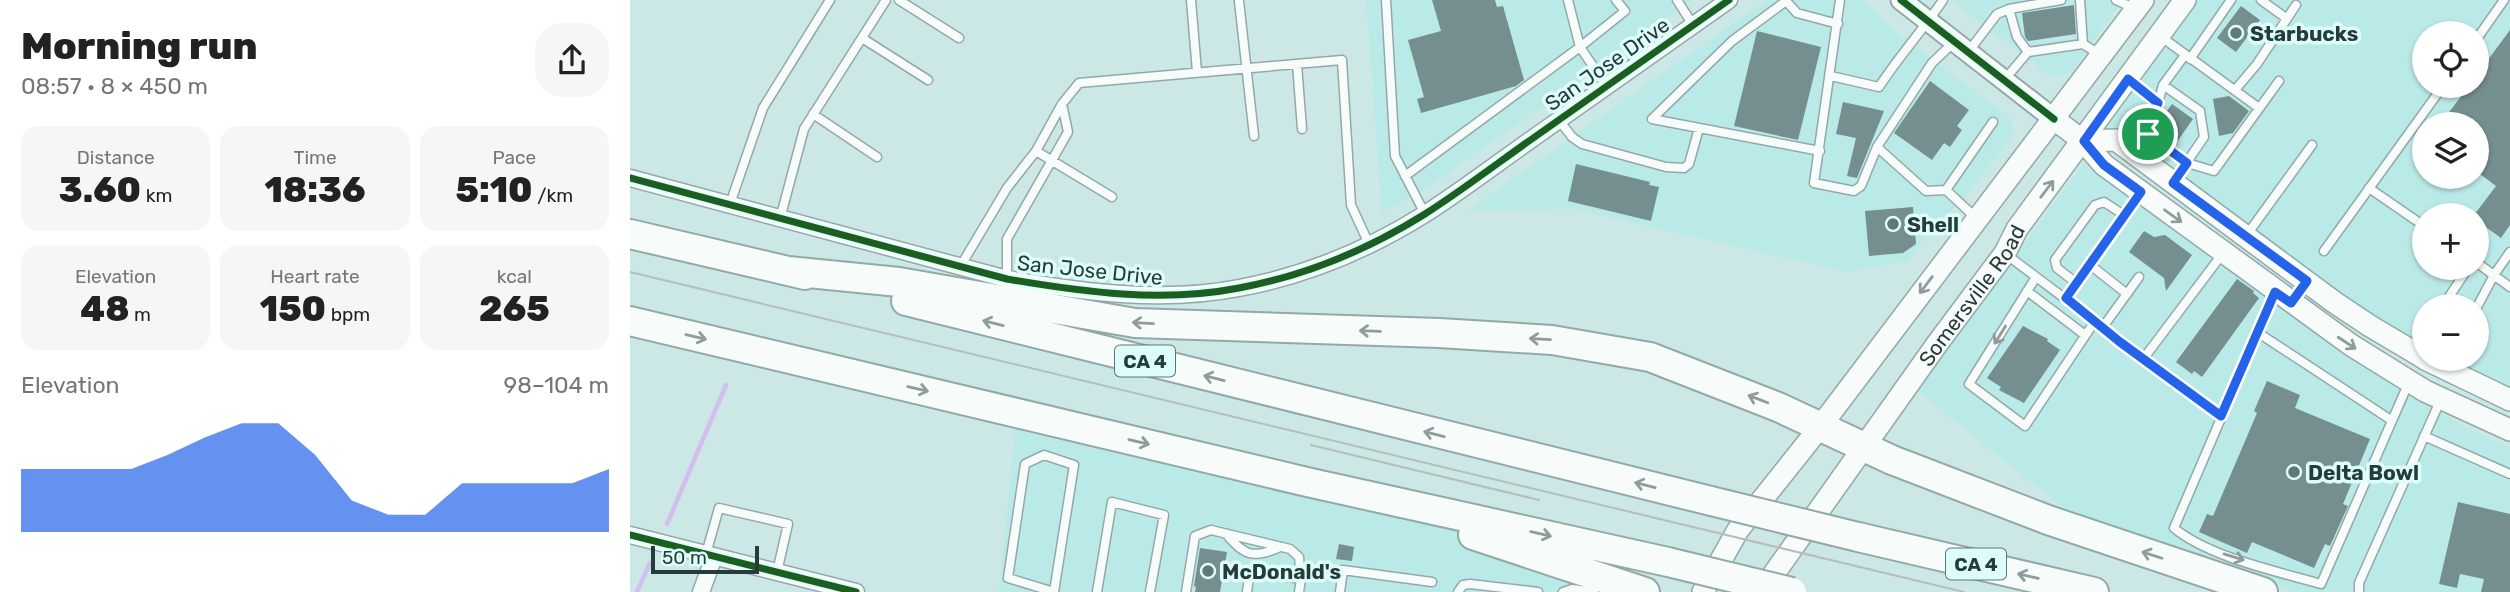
<!DOCTYPE html>
<meta charset="utf-8">
<style>
:root{--surface:#fff;--page:#f6f6f6;--text:#222;--muted:#767676;--accent:#2563eb}
body{margin:0;font-family:Rubik,sans-serif;background:var(--page);color:var(--text);height:100vh;display:flex;flex-direction:column;font-size:26px;white-space:nowrap}
*{box-sizing:border-box;margin:0}
p{font-size:23px;color:var(--muted)}
.icon{flex:none;width:38px;height:38px;fill:none;stroke:currentColor;stroke-width:2;stroke-linecap:round;stroke-linejoin:round}
.map{position:relative;flex:1;overflow:hidden}
.panel{display:flex;flex-direction:column;background:var(--surface);width:630px}
.panel>*{flex:none}
.fabs{position:absolute;left:1782px;top:21px;display:grid;gap:14px}
.fabs a{display:grid;place-items:center;width:77px;height:77px;border-radius:50%;background:var(--surface);box-shadow:0 2px 5px #0004;font-size:35px}
.scale{position:absolute;left:21px;bottom:18px;width:108px;box-sizing:border-box;padding-left:7px;border:4px solid #263b3a;border-top:0;font-size:19px;line-height:24px;white-space:nowrap;color:#263b3a;-webkit-text-stroke:5px #ddfdfb;paint-order:stroke}
.pin{position:absolute;display:grid;place-items:center;width:60px;height:60px;color:#fff;margin:-30px;border:4px solid #fff;border-radius:50%;box-shadow:0 2px 7px #0007}
.round{display:grid;place-items:center;flex:none;width:74px;height:74px;border-radius:28px;background:var(--page)}
.overview{display:flex;align-items:center;justify-content:space-between;height:119px;padding:0 21px}
h1{font-size:38px;font-weight:800;line-height:52px}
.stats{display:grid;grid-template-columns:repeat(3,1fr);gap:10px;height:119px;padding:7px 21px}
.stats div{display:grid;align-content:center;border-radius:18px;background:var(--page);text-align:center}
.stats b{font-size:35px;font-weight:800}
.stats small{font-size:19px;font-weight:400}
.stats p{font-size:19px}
.chart{height:196px;padding:14px 21px}
.chart p{display:flex;justify-content:space-between}
.chart svg{width:100%;height:126px;margin-top:7px;fill:var(--accent);opacity:.7}
main{display:flex;flex:1;min-height:0}
.map>svg:first-child{display:block}
.built{fill:#baeae8;fill-rule:evenodd}
.lines{fill:none;stroke-linecap:round;stroke-linejoin:round}
.stream{stroke:#d3beed;stroke-width:4.5}
.building{fill:#758e8f}
.service-casing{stroke:#92a9a8;stroke-width:11}
.minor-casing{stroke:#92a9a8;stroke-width:19}
.tertiary-casing{stroke:#92a9a8;stroke-width:23}
.secondary-casing{stroke:#92a9a8;stroke-width:24}
.motorway-casing{stroke:#92a9a8;stroke-width:32}
.service{stroke:#f7fcfb;stroke-width:8}
.minor{stroke:#f7fcfb;stroke-width:16}
.tertiary{stroke:#f7fcfb;stroke-width:19}
.secondary{stroke:#f7fcfb;stroke-width:21}
.motorway{stroke:#f7fcfb;stroke-width:28}
.tram{stroke:#b6bebd;stroke-width:2}
.motorway-bridge-casing{stroke:#92a9a8;stroke-width:32;stroke-linecap:butt}
.motorway-bridge{stroke:#f7fcfb;stroke-width:28}
.cycleway-casing{stroke:#ddfdfb;stroke-width:11}
.cycleway{stroke:#1b5e20;stroke-width:7}
.oneway{stroke:#8e9c9a}
.route-casing{stroke:#fff;stroke-width:14}
.route{stroke:#2563eb;stroke-width:9}
.poi-dot{fill:#607876;stroke:#ddfdfb;stroke-width:2.5}
.labels{text-anchor:middle;dominant-baseline:central;stroke-width:7;stroke-linejoin:round;paint-order:stroke}
.shield{fill:#ddfdfb;stroke:#5d7574;stroke-width:2}
.shield-label{font-size:19px;font-weight:bold;fill:#263b3a}
.poi-label{font-size:21px;font-weight:bold;fill:#263b3a;stroke:#ddfdfb;text-anchor:start}
.street-label{font-size:21px;fill:#263b3a;stroke:#ddfdfb}
</style>
<main>
<section class="panel">
<div class="overview"><div><h1>Morning run</h1><p>08:57 · 8 × 450 m</p></div><a class="round"><svg class="icon" aria-label="share" viewBox="0 0 24 24"><path d="M12 15V3M7 8l5-5 5 5M5 13v7h14v-7"/></svg></a></div>
<div class="stats">
<div><p>Distance</p><b>3.60<small> km</small></b></div>
<div><p>Time</p><b>18:36</b></div>
<div><p>Pace</p><b>5:10<small> /km</small></b></div>
</div>
<div class="stats">
<div><p>Elevation</p><b>48<small> m</small></b></div>
<div><p>Heart rate</p><b>150<small> bpm</small></b></div>
<div><p>kcal</p><b>265</b></div>
</div>
<div class="chart"><p><span>Elevation</span>98–104 m</p>
<svg viewBox="0 0 160 44" preserveAspectRatio="none"><path d="M0 44V22L10 22L20 22L30 22L40 17L50 11L60 6L70 6L80 17L90 33L100 38L110 38L120 27L130 27L140 27L150 27L160 22V44z"/></svg>
</div>
</section>
<div class="map">
<svg width="1880" height="592" viewBox="0 0 1880 592">
<rect width="100%" height="100%" fill="#cbe8e6"/>
<path class="built" d="M736,0h326l-259,184 -51,29z
M1136,0h98l33,33 114,85 3,15 -5,8 -42,54 -42,43 -17,23 -61,11 -274,-63 -106,2z
M1321,0h172l-50,70 -7,4 -9,2 -10,-2z
M1555,0h325v400l-85,-41h51v-53h-52v52l-308,-218 -32,1zM1794,33h52v53h-52zM1794,124h52v53h-52zM1794,215h52v53h-52z
M1456,161l326,234 48,30 50,22v145h-214l-195,-63 -28,-13 -157,-126z
M387,413l290,69 338,110h-646z"/>
<g class="lines">
<path class="stream" d="M37,524l59,-139
M7,592l13,-29"/>
</g>
<path class="building" d="M802,0h63l2,7 6,-1 21,74 -8,6 -95,27 -4,-14 7,-2 -16,-57 33,-9z
M1444,5l2,29 -48,7 -3,-4 -3,-24z
M1611,6l19,14 -24,32 -19,-14z
M1880,30v195l-9,13 -25,-18v-5h-2l22,-29 -20,-15v-47h-36l29,-38h7v-10z
M1127,31l64,16 -23,93 -64,-14z
M1300,81l39,29 -12,16 5,4 -12,17 -6,-4 -12,17 -38,-27z
M1599,96l20,15 -16,22 -14,3 -6,-37z
M1213,102l41,9 -27,67 -10,-2 9,-38 -20,-4z
M1542,104l21,15 -19,27 -21,-16z
M946,164l74,18 -1,3 10,2 -8,34 -83,-20z
M1283,207l3,37 -13,9 -34,3 -4,-45z
M1514,231l10,6 11,-2 27,20 -26,36 -2,-13 -35,-26z
M1607,279l17,12 -1,2 6,5 -57,79 -8,-6 -2,3 -16,-12z
M1393,326l25,13 -1,2 13,9 -36,53 -25,-13 2,-3 -14,-9z
M1637,381l33,14 -5,13 75,31 -27,65 5,2 -18,40 -5,-2 -11,24 -62,-26 -5,11 -48,-21 8,-18 6,2 44,-103 -3,-2z
M1828,502l52,12v78h-29l3,-13 -24,-5 -3,14 -18,-4z
M709,544l15,3 -2,14 -16,-2z
M570,548l27,4 -7,40h-25l1,-5 -2,-1z"/>
<g class="lines">
<g class="service-casing">
<path id="service" d="M269,0l60,38
M561,0l6,72
M756,0l9,156 30,58
M938,0l12,47 27,40
M1047,0l16,25
M1210,0l-26,183 40,8 7,-5 16,-39
M1450,0l3,44
M1486,0l18,8
M1631,0l25,18
M609,1l15,135
M1379,9l8,28 11,15
M1530,36l99,72
M232,38l66,42
M1846,40l28,-40
M1339,51l28,-37 12,-5 52,-9
M1560,59l41,-59
M667,64l5,65
M1201,76l48,11c20,-31 44,-57 64,-87
M1375,79l23,-27 55,-8 16,10
M1499,80l29,23 5,-18 37,26 4,26 -30,44
M1533,85l22,-30
M1605,90l22,-26 39,-59
M1528,103l-14,25 1,5 42,30 27,8 65,-90
M183,114l64,43
M929,120l13,17 10,7 84,23 18,1 5,-4 10,-36
M406,151l76,46
M1190,151l-168,-32 80,-78 54,-40 11,12 41,11
M775,176l175,-129 45,-36 -9,-11
M1739,188l55,38
M1316,190l-20,1 -49,-44 55,-84 22,-21
M100,204l33,-96 67,-108
M1346,218l-30,-28 47,-68
M150,219l24,-90 82,-129
M1616,236l66,-91
M1694,251l119,-165
M1377,255l137,103
M1846,262l34,25
M1459,264l38,30
M330,267l47,-79 29,-37 26,-47 17,-21 263,-23 9,145 18,39
M1406,277l-67,107 56,42 70,-105
M377,279v-40l61,-107 -6,-28
M1445,282l-18,-14 -2,-8 40,-55 9,-3 20,13
M1397,291l58,44
M1645,292l-101,236c35,29 102,43 147,56l87,-200
M1436,298l75,-106
M1813,306l25,-38
M1846,309l18,-34 16,-23
M1473,327l36,-50
M1627,332l134,88
M1591,416l-77,-58 79,-105
M1794,436l86,38
M596,534c19,22 27,25 54,13
M76,554l13,-46 69,16 -11,48
M424,592l-46,-14 17,-114 19,-9 30,10 -20,127
M467,592l15,-90 52,13 -14,77
M556,592l9,-56 16,-6 79,19 9,8 2,22
M617,592l3,-21 51,8 -2,13
M710,592l3,-22 89,12
M828,592l5,-7 7,-1 68,8
M933,592l9,-3 22,3
M1729,592v-9l82,-184"/>
</g>
<g class="minor-casing">
<path id="minor" d="M0,178l377,101c76,13 155,24 232,9 65,-12 130,-39 186,-74 36,-23 70,-49 104,-73 67,-47 133,-94 200,-141
M0,535l226,57
M71,592l13,-35"/>
</g>
<g class="tertiary-casing">
<path id="tertiary" d="M1271,0l153,119"/>
</g>
<g class="secondary-casing">
<g id="secondary">
<path d="M1424,119l29,22 21,24 247,180 74,46 85,39"/>
<path d="M1453,141l33,-1 218,162 36,24 54,32"/>
<path d="M1795,359l85,41"/>
<path d="M1073,592l35,-62 82,-103 323,-427"/>
<path id="s1" d="M1131,592l176,-248 68,-91 12,-24 168,-229"/>
</g>
</g>
<g class="motorway-casing">
<path id="motorway" d="M0,234l175,41
M158,271l111,11 236,41 304,10 113,7 98,17 128,50 114,53 156,60 215,72
M276,301l805,200
M0,321l677,161 361,80
M843,535l172,57
M1228,537l236,55"/>
</g>
<use href="#service" class="service"/>
<use href="#minor" class="minor"/>
<use href="#tertiary" class="tertiary"/>
<use href="#secondary" class="secondary"/>
<use href="#motorway" class="motorway"/>
<path class="tram" d="M0,272l1334,320
M681,445l228,55"/>
<g class="motorway-bridge-casing">
<path id="motorway-bridge" d="M1081,501l147,36
M1038,562l124,30"/>
</g>
<use href="#motorway-bridge" class="motorway-bridge"/>
<g class="cycleway-casing">
<path id="cycleway" d="M1271,0l153,119
M0,178l377,101c76,13 155,24 232,9 65,-12 130,-39 186,-74 36,-23 70,-49 104,-73 67,-47 133,-94 200,-141
M0,535l226,57"/>
</g>
<use href="#cycleway" class="cycleway"/>
</g>
<defs><path id="oneway-shaft" d="M-6 0H5M1.5-3L5.5 0L1.5 3" fill="none" stroke-width="1.6" stroke-linecap="round" stroke-linejoin="round" transform="scale(1.75)"/></defs>
<g class="oneway">
<use href="#oneway-shaft" transform="translate(1417 189) rotate(-53)"/>
<use href="#oneway-shaft" transform="translate(1543 216) rotate(36)"/>
<use href="#oneway-shaft" transform="translate(1296 285) rotate(127)"/>
<use href="#oneway-shaft" transform="translate(363 323) rotate(-166)"/>
<use href="#oneway-shaft" transform="translate(513 323) rotate(-177)"/>
<use href="#oneway-shaft" transform="translate(740 331) rotate(-178)"/>
<use href="#oneway-shaft" transform="translate(1370 335) rotate(122)"/>
<use href="#oneway-shaft" transform="translate(66 337) rotate(13)"/>
<use href="#oneway-shaft" transform="translate(910 339) rotate(-177)"/>
<use href="#oneway-shaft" transform="translate(1717 343) rotate(33)"/>
<use href="#oneway-shaft" transform="translate(584 378) rotate(-166)"/>
<use href="#oneway-shaft" transform="translate(288 389) rotate(13)"/>
<use href="#oneway-shaft" transform="translate(1128 399) rotate(-159)"/>
<use href="#oneway-shaft" transform="translate(804 434) rotate(-166)"/>
<use href="#oneway-shaft" transform="translate(509 442) rotate(13)"/>
<use href="#oneway-shaft" transform="translate(1015 485) rotate(-166)"/>
<use href="#oneway-shaft" transform="translate(911 534) rotate(13)"/>
<use href="#oneway-shaft" transform="translate(1522 555) rotate(-162)"/>
<use href="#oneway-shaft" transform="translate(1604 557) rotate(17)"/>
<use href="#oneway-shaft" transform="translate(1398 576) rotate(-167)"/>
</g>
<g class="lines">
<g class="route-casing">
<path id="route" d="M1498,79l30,24 -14,28 43,32 -14,20 134,98 -16,22 -16,-11 -54,124 -101,-74 -54,-44 75,-106 -37,-27 -20,-24z"/>
</g>
<use href="#route" class="route"/>
</g>
<g class="poi-dot">
<circle cx="1606" cy="33" r="7"/>
<circle cx="1263" cy="224" r="7"/>
<circle cx="1664" cy="472" r="7"/>
<circle cx="578" cy="571" r="7"/>
</g>
<g class="labels">
<g class="shield">
<rect x="485" y="345.5" width="60" height="31" rx="5"/>
<rect x="1316" y="548.5" width="60" height="31" rx="5"/>
</g>
<g class="shield-label">
<text x="515" y="361">CA 4</text>
<text x="1346" y="564">CA 4</text>
</g>
<g class="poi-label">
<text x="1620" y="33">Starbucks</text>
<text x="1277" y="224">Shell</text>
<text x="1678" y="472">Delta Bowl</text>
<text x="592" y="571">McDonald's</text>
</g>
<g class="street-label">
<text transform="translate(977 64) rotate(-35)">San Jose Drive</text>
<text transform="translate(460 270) rotate(6)">San Jose Drive</text>
<text stroke="none"><textPath href="#s1" startOffset="364">Somersville Road</textPath></text>
</g>
</g>
</svg>
<div class="fabs">
<a><svg class="icon" aria-label="locate" viewBox="0 0 24 24"><circle cx="12" cy="12" r="6"/><path d="M12 2v4M12 18v4M2 12h4M18 12h4"/></svg></a>
<a><svg class="icon" aria-label="layers" viewBox="0 0 24 24"><path d="M12 4l9 5-9 5-9-5zM3 14l9 5 9-5"/></svg></a>
<a>+</a>
<a>−</a>
</div>
<div class="scale">50 m</div>
<div class="pin" style="left:1518px;top:134px;background:#1e9e55"><svg class="icon" aria-label="arrive" viewBox="0 0 24 24"><path d="M6 21V4h12l-3 4 3 4H6"/></svg></div>
</div>
</main>
